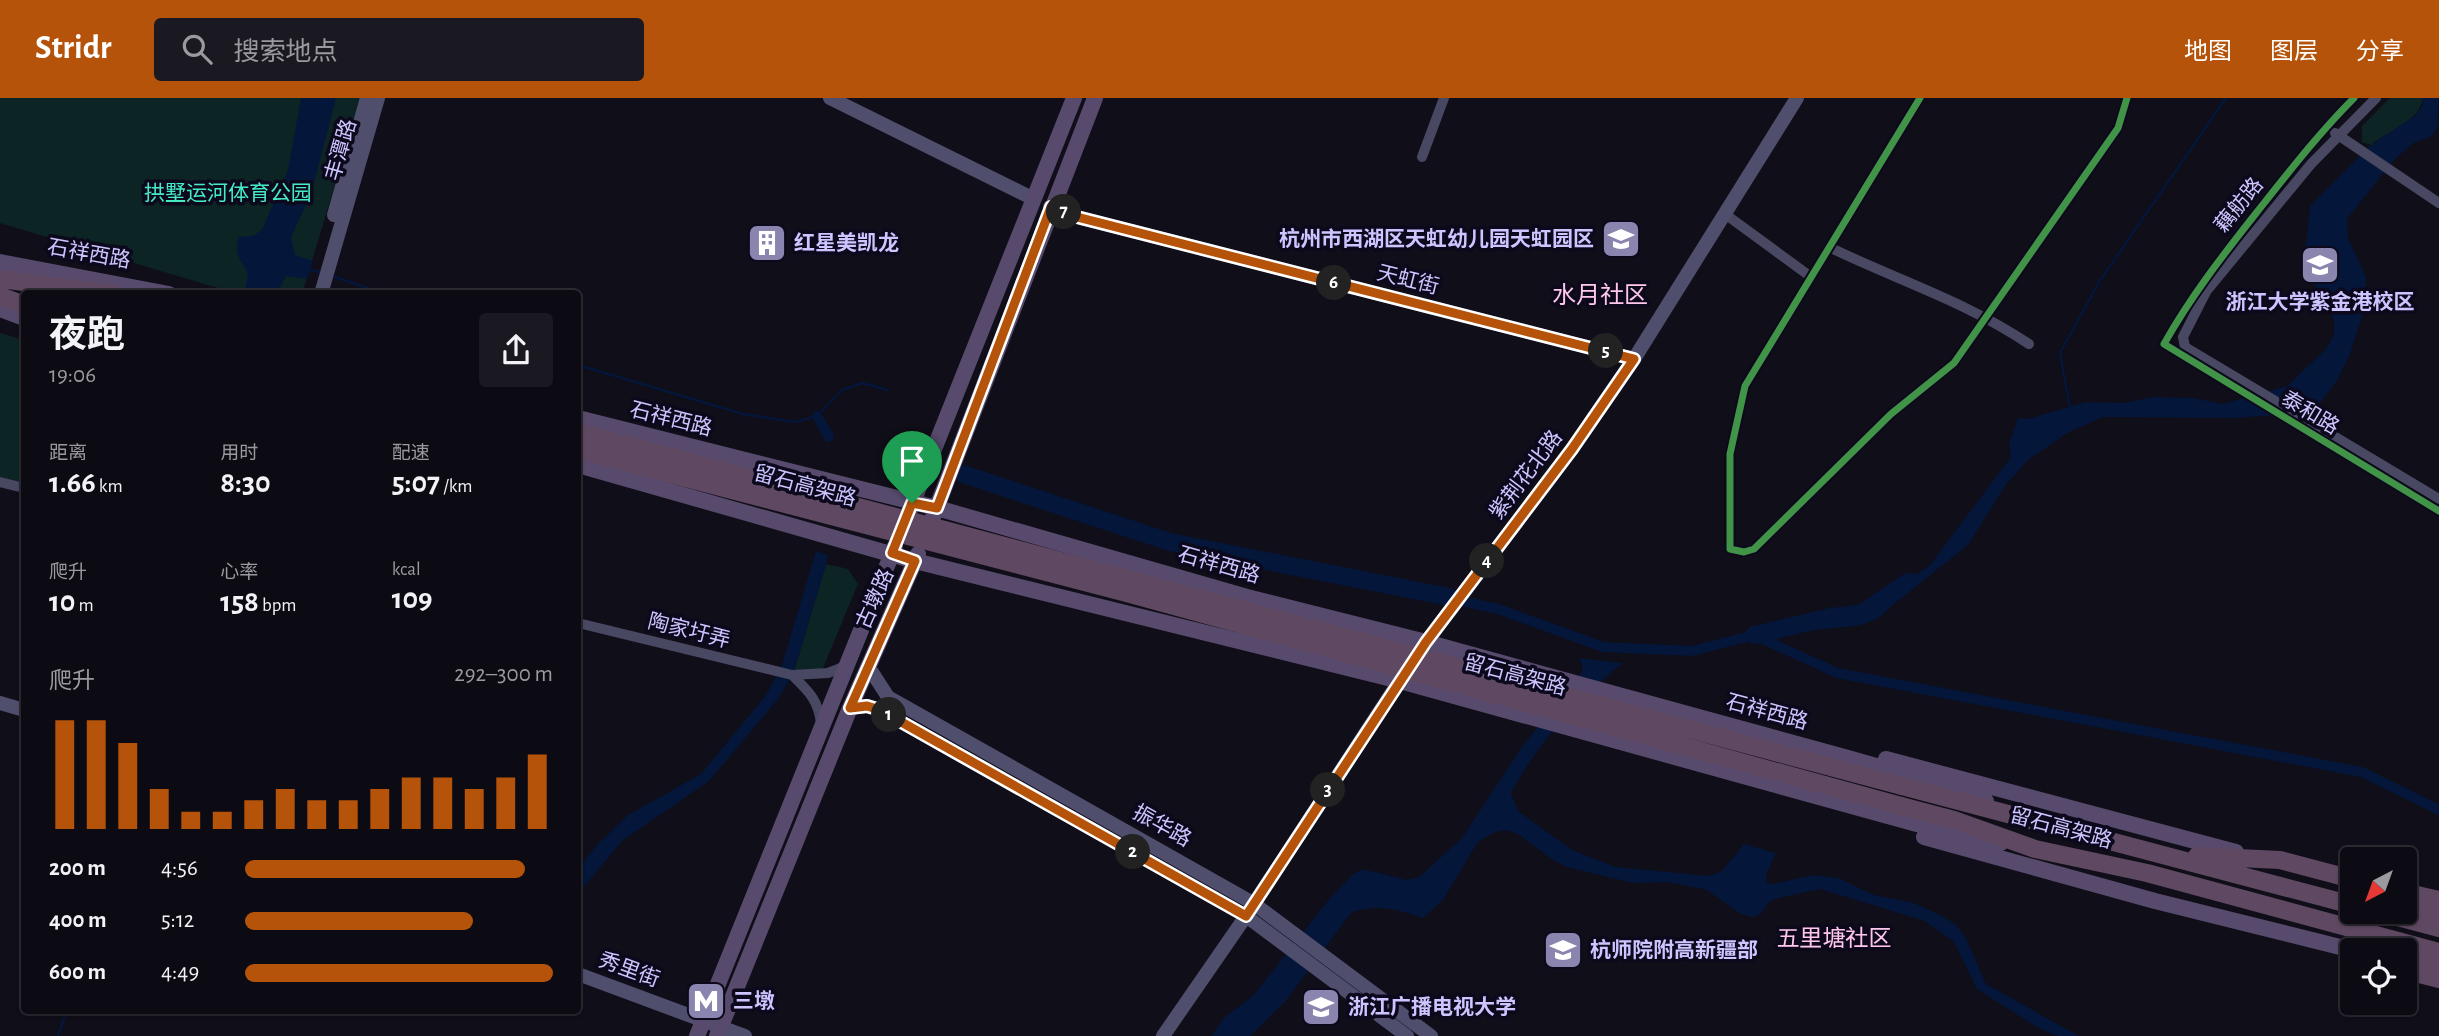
<!DOCTYPE html>
<html lang="zh">
<meta charset="utf-8">
<style>
:root{--surface:#0c0a12;--page:#1a1820;--text:#f1f3f6;--muted:#9a9a9f;--line:#2c2b32;--accent:#b45309}
body{margin:0;font-family:"Alegreya Sans","Noto Sans SC",sans-serif;background:var(--page);color:var(--text);height:100vh;display:flex;flex-direction:column;font-size:26px;white-space:nowrap}
*{box-sizing:border-box;margin:0}
p{font-size:23px;color:var(--muted)}
.icon{flex:none;width:38px;height:38px;fill:none;stroke:currentColor;stroke-width:2;stroke-linecap:round;stroke-linejoin:round}
.map{position:relative;flex:1;overflow:hidden}
.sheet{position:absolute;left:21px;top:192px;width:560px;height:724px;display:flex;flex-direction:column;background:var(--surface);border-radius:7px;box-shadow:0 2px 5px #0004,0 0 0 2px var(--line)}
.sheet>*{flex:none}
.needle{width:46px;rotate:221deg}
.fabs{position:absolute;left:2340px;top:749px;display:grid;gap:14px}
.fabs a{display:grid;place-items:center;width:77px;height:77px;border-radius:7px;background:var(--surface);box-shadow:0 2px 5px #0004,0 0 0 2px var(--line);font-size:35px}
.pin{position:absolute;display:grid;place-items:center;width:60px;height:60px;color:#fff;margin:-72px -30px;border-radius:50% 50% 50% 0;rotate:-45deg;box-shadow:0 0 7px #0007}
.pin .icon{rotate:45deg}
.km{position:absolute;width:35px;height:35px;margin:-18px;border-radius:50%;background:#222;color:#fff;font-size:19px;line-height:35px;text-align:center}
.round{display:grid;place-items:center;flex:none;width:74px;height:74px;border-radius:7px;background:var(--page)}
.overview{display:flex;align-items:center;justify-content:space-between;height:119px;padding:0 28px}
h1{font-size:38px;font-weight:700;line-height:52px}
.figures{display:grid;grid-template-columns:repeat(3,1fr);gap:10px;height:119px;padding:7px 28px}
.figures div{display:grid;align-content:center}
.figures b{font-size:30px;font-weight:700}
.figures small{font-size:19px;font-weight:400}
.figures p{font-size:19px}
.chart{height:196px;padding:14px 28px}
.chart p{display:flex;justify-content:space-between}
.chart svg{width:100%;height:126px;margin-top:7px;stroke:var(--accent);stroke-width:6}
ul{padding:0 28px;list-style:none;font-size:23px}
li{display:grid;grid-template-columns:112px 84px 1fr;align-items:center;height:52px}
li i{height:18px;border-radius:9px;background:var(--accent)}
header{display:flex;align-items:center;gap:42px;box-sizing:border-box;height:98px;padding:0 35px;background:var(--accent);color:#fff}
header strong{font-size:33px}
nav{display:flex;gap:38px;margin-inline-start:auto;font-size:24px}
.search{width:490px;height:63px;background:var(--page);display:flex;align-items:center;gap:18px;box-sizing:border-box;padding:0 24px;border-radius:7px;color:var(--muted);font-size:26px}
.map>svg:first-child{display:block}
.green{fill:#0d2425}
.water{fill:#041639}
.lines{fill:none;stroke-linecap:round;stroke-linejoin:round}
.stream{stroke:#041639;stroke-width:2.5}
.canal{stroke:#041639;stroke-width:10}
.river{stroke:#041639;stroke-width:18}
.street{stroke:#494862;stroke-width:10}
.secondary{stroke:#504e6d;stroke-width:14}
.primary{stroke:#574a6c;stroke-width:16}
.highway{stroke:#5f4862;stroke-width:18}
.highway-bridge{stroke:#5f4862;stroke-width:18}
.cycleway-casing{stroke:#0d091d;stroke-width:11}
.cycleway{stroke:#419447;stroke-width:7}
.route-casing{stroke:#fff;stroke-width:14}
.route{stroke:#b45309;stroke-width:9}
.labels{text-anchor:middle;dominant-baseline:central;stroke-width:7;stroke-linejoin:round;paint-order:stroke}
.street-label{font-size:21px;fill:#ccc5ff;stroke:#0d091d}
.park-label{font-size:21px;fill:#45ebc3;stroke:#0d091d}
.poi-label{font-size:21px;font-weight:bold;fill:#ccc5ff;stroke:#0d091d;text-anchor:start}
.neighbourhood-label{font-size:23px;fill:#ffc7ea;stroke:#0d091d}
.quarter-label{font-size:24px;fill:#ffc7ea;stroke:#0d091d}
</style>
<header>
<strong>Stridr</strong>
<div class="search"><svg class="icon" aria-label="search" viewBox="0 0 24 24"><circle cx="10" cy="10" r="6"/><path d="M15 15l6 6"/></svg>搜索地点</div>
<nav><a>地图</a><a>图层</a><a>分享</a></nav>
</header>
<div class="map">
<svg width="2439" height="938" viewBox="0 0 2439 938">
<rect width="100%" height="100%" fill="#100e18"/>
<path class="green" d="M0,0h361l-59,196h-64l-238,-71z
M2390,0h32c1,22 -36,34 -51,47l-9,-3v-16z
M0,235l24,7v147l-24,-5z
M826,466l22,5 10,15 -35,84 -13,5 -16,-2z"/>
<path class="water" d="M301,0h35l-25,96 -20,43 4,18 18,6 -6,18 -21,-3 -10,18 -31,-5 3,-15c-7,-15 -15,-19 -9,-37l14,-1 9,-6 26,-60z
M2422,0h17l-2,31 -5,7 -20,8 -19,17 -46,58 1,19 18,39 -1,30 -15,47 -12,25 -17,23 -18,11 -67,5 -133,-1 -36,16 -40,28 -22,25 -37,59 -80,64c-17,21 -47,17 -72,21l-2,-18 46,-8 45,-31 12,1 13,-9 81,-108 -2,-13 9,-26 10,1 58,-17 39,1 27,-6 41,1 30,6 64,-18 39,-37 8,-15v-14l-8,-20 -18,-24 -2,-30 4,-40 61,-61 45,-30 7,-10z
M816,453l12,4 -2,9 -32,107 -15,27 -70,83 -87,60 -44,53v-25l19,-24 31,-30 73,-41 65,-79 16,-30z
M1579,560l44,5c-44,34 -86,81 -112,130l7,18 54,39 44,17 93,9 13,-5 22,-27 32,9 -10,22 1,8 7,1 38,-9 27,3 35,17 40,8 26,12 15,9 10,12 21,48 93,52h-21l-18,-7 -63,-40 -23,-47 -29,-21 -105,-32 -45,10 -6,3 -8,12 -9,3 -11,-3 -34,-24 -39,-8 -35,1 -66,-16 -14,-7 -35,-26 -12,-4 -13,3 -15,9 -35,58 -20,18c-25,-8 -46,-15 -72,-5l-66,89 -35,34h-39l14,-19 28,-21 77,-98 23,-24 10,-5 44,11 12,-3 43,-39 59,-90 59,-74 3,-7z"/>
<g class="lines">
<path class="stream" d="M309,171l13,4
M332,178l53,18
M578,267l165,49 52,8 22,-6 25,-26 20,-7 26,7
M2070,311l-10,-56 39,-71 127,-184
M58,938l8,-24"/>
<path class="canal" d="M817,318l12,21
M1466,504l32,7 105,38 89,4 62,-16 83,38 525,99 77,38"/>
<path class="river" d="M963,376l207,68 279,55
M1754,537l81,-19"/>
<path class="street" d="M1920,0l-175,288 -15,68v95l14,3 10,-3 137,-135 63,-51 164,-235 9,-30
M2354,0c-35,35 -66,75 -97,114 -34,43 -66,84 -93,132l275,167
M2335,35l104,70
M1422,59l22,-59
M1725,116l86,63
M1829,149c70,34 134,53 200,97
M2207,192l-24,47 2,10 254,152
M2204,196l107,-130 65,-66
M0,384l24,6
M578,525l214,52 36,-2 18,-7
M792,577c16,16 26,24 29,48"/>
<path class="secondary" d="M830,0l204,101
M1050,109l23,9 561,143
M334,117l33,-117
M321,196l57,-196
M1421,551l151,-200 62,-90 163,-261
M868,568l20,31 365,206 178,133
M0,605l24,7
M850,610l17,-2 13,4 366,206 161,120
M578,876l167,62
M1163,938l83,-120 158,-242"/>
<path class="primary" d="M0,164l169,32
M0,211l24,9
M578,320l359,90 310,89 179,45 422,116 95,27 43,16
M578,367l337,96 485,120 553,153 48,9
M909,414l165,-414
M933,419l162,-419
M1886,661l350,93
M1924,739l231,64 197,49
M697,938l198,-490
M717,938l133,-328 68,-154"/>
<path class="highway" d="M0,181l113,15
M0,198l24,9
M1902,688l450,119
M1901,708l53,14 81,29 112,24 292,79
M2197,758l83,4 72,19
M2404,794l35,8
M2404,807l35,8
M2379,814l60,16
M2349,852l3,1
M2404,856l35,13
M2404,872l35,9"/>
<path class="highway-bridge" d="M578,334l1324,354
M578,352l545,142 778,214"/>
<g class="cycleway-casing">
<path id="cycleway" d="M1920,0l-175,288 -15,68v95l14,3 10,-3 137,-135 63,-51 164,-235 9,-30
M2354,0c-35,35 -66,75 -97,114 -34,43 -66,84 -93,132l275,167
M1050,109l23,9 561,143"/>
</g>
<use href="#cycleway" class="cycleway"/>
</g>
<g class="lines">
<g class="route-casing">
<path id="route" d="M1051,109l22,9 561,143 -62,90 -146,193 -180,274 -366,-206 -13,-4 -17,2 65,-147 -23,-8 20,-50 25,5z"/>
</g>
<use href="#route" class="route"/>
</g>
<defs>
<g id="school-square" transform="scale(2.0125)"><rect x="-9" y="-9" width="18" height="18" rx="4" fill="#8a85ae" stroke="#0d091d"/><path d="M0-5L7-2L0 1L-7-2ZM-4 1L0 2.5L4 1V4Q0 6-4 4Z" fill="#fff"/></g>
<g id="building-square" transform="scale(2.0125)"><rect x="-9" y="-9" width="18" height="18" rx="4" fill="#8a85ae" stroke="#0d091d"/><path d="M-4-6H4V6H1V3H-1V6H-4ZM-2.5-4.3h1.7v1.8h-1.7ZM.8-4.3h1.7v1.8H.8ZM-2.5-1h1.7V.8h-1.7ZM.8-1h1.7V.8H.8Z" fill="#fff"/></g>
<g id="university-square" transform="scale(2.0125)"><rect x="-9" y="-9" width="18" height="18" rx="4" fill="#8a85ae" stroke="#0d091d"/><path d="M0-5L7-2L0 1L-7-2ZM-4 1L0 2.5L4 1V4Q0 6-4 4Z" fill="#fff"/></g>
<g id="metro-square" transform="scale(2.0125)"><rect x="-9" y="-9" width="18" height="18" rx="4" fill="#8a85ae" stroke="#0d091d"/><path d="M-5.5 5V-5H-3L0 0L3-5H5.5V5H3V-.5L0 4L-3-.5V5Z" fill="#fff"/></g>
</defs>
<g fill-rule="evenodd">
<use href="#school-square" x="1621" y="141"/>
<use href="#building-square" x="767" y="145"/>
<use href="#university-square" x="2320" y="167"/>
<use href="#school-square" x="1563" y="852"/>
<use href="#metro-square" x="706" y="903"/>
<use href="#school-square" x="1321" y="909"/>
</g>
<g class="labels">
<g class="street-label">
<text transform="translate(341 52) rotate(-74)">丰潭路</text>
<text transform="translate(2239 107) rotate(-51)">藕舫路</text>
<text transform="translate(89 156) rotate(10)">石祥西路</text>
<text transform="translate(1408 182) rotate(14)">天虹街</text>
<text transform="translate(2310 315) rotate(31)">泰和路</text>
<text transform="translate(671 321) rotate(14)">石祥西路</text>
<text transform="translate(1526 377) rotate(-53)">紫荆花北路</text>
<text transform="translate(805 388) rotate(15)">留石高架路</text>
<text transform="translate(1219 467) rotate(16)">石祥西路</text>
<text transform="translate(875 501) rotate(-66)">古墩路</text>
<text transform="translate(689 533) rotate(14)">陶家圩弄</text>
<text transform="translate(1515 577) rotate(15)">留石高架路</text>
<text transform="translate(1767 614) rotate(15)">石祥西路</text>
<text transform="translate(1162 728) rotate(29)">振华路</text>
<text transform="translate(2061 730) rotate(15)">留石高架路</text>
<text transform="translate(629 872) rotate(20)">秀里街</text>
</g>
<g class="park-label">
<text x="228" y="95">拱墅运河体育公园</text>
</g>
<g class="poi-label">
<text x="1594" y="141" text-anchor="end">杭州市西湖区天虹幼儿园天虹园区</text>
<text x="794" y="145">红星美凯龙</text>
<text x="2320" y="204" text-anchor="middle">浙江大学紫金港校区</text>
<text x="1590" y="852">杭师院附高新疆部</text>
<text x="733" y="903">三墩</text>
<text x="1348" y="909">浙江广播电视大学</text>
</g>
<g class="neighbourhood-label">
<text x="1834" y="841">五里塘社区</text>
</g>
<g class="quarter-label">
<text x="1600" y="198">水月社区</text>
</g>
</g>
</svg>
<div class="fabs">
<a><svg class="needle" viewBox="-14 -14 28 28"><path d="M0-13l5 13h-10z" fill="#e53935"/><path d="M0 13l5-13h-10z" fill="#9a9a9f"/></svg></a>
<a><svg class="icon" aria-label="locate" viewBox="0 0 24 24"><circle cx="12" cy="12" r="6"/><path d="M12 2v4M12 18v4M2 12h4M18 12h4"/></svg></a>
</div>
<div class="pin" style="left:912px;top:405px;background:#1e9e55"><svg class="icon" aria-label="arrive" viewBox="0 0 24 24"><path d="M6 21V4h12l-3 4 3 4H6"/></svg></div>
<b class="km" style="left:889px;top:617px">1</b>
<b class="km" style="left:1133px;top:754px">2</b>
<b class="km" style="left:1328px;top:692px">3</b>
<b class="km" style="left:1487px;top:463px">4</b>
<b class="km" style="left:1606px;top:253px">5</b>
<b class="km" style="left:1334px;top:185px">6</b>
<b class="km" style="left:1064px;top:114px">7</b>
<section class="sheet">
<div class="overview"><div><h1>夜跑</h1><p>19:06</p></div><a class="round"><svg class="icon" aria-label="share" viewBox="0 0 24 24"><path d="M12 15V3M7 8l5-5 5 5M5 13v7h14v-7"/></svg></a></div>
<div class="figures">
<div><p>距离</p><b>1.66<small> km</small></b></div>
<div><p>用时</p><b>8:30</b></div>
<div><p>配速</p><b>5:07<small> /km</small></b></div>
</div>
<div class="figures">
<div><p>爬升</p><b>10<small> m</small></b></div>
<div><p>心率</p><b>158<small> bpm</small></b></div>
<div><p>kcal</p><b>109</b></div>
</div>
<div class="chart"><p><span>爬升</span>292–300 m</p>
<svg viewBox="0 0 160 44" preserveAspectRatio="none"><path d="M5 44V6M15 44V6M25 44V14M35 44V30M45 44V38M55 44V38M65 44V34M75 44V30M85 44V34M95 44V34M105 44V30M115 44V26M125 44V26M135 44V30M145 44V26M155 44V18"/></svg>
</div>
<ul>
<li><b>200 m</b>4:56<i style="width:91%"></i></li>
<li><b>400 m</b>5:12<i style="width:74%"></i></li>
<li><b>600 m</b>4:49<i style="width:100%"></i></li>
</ul>
</section>
</div>
